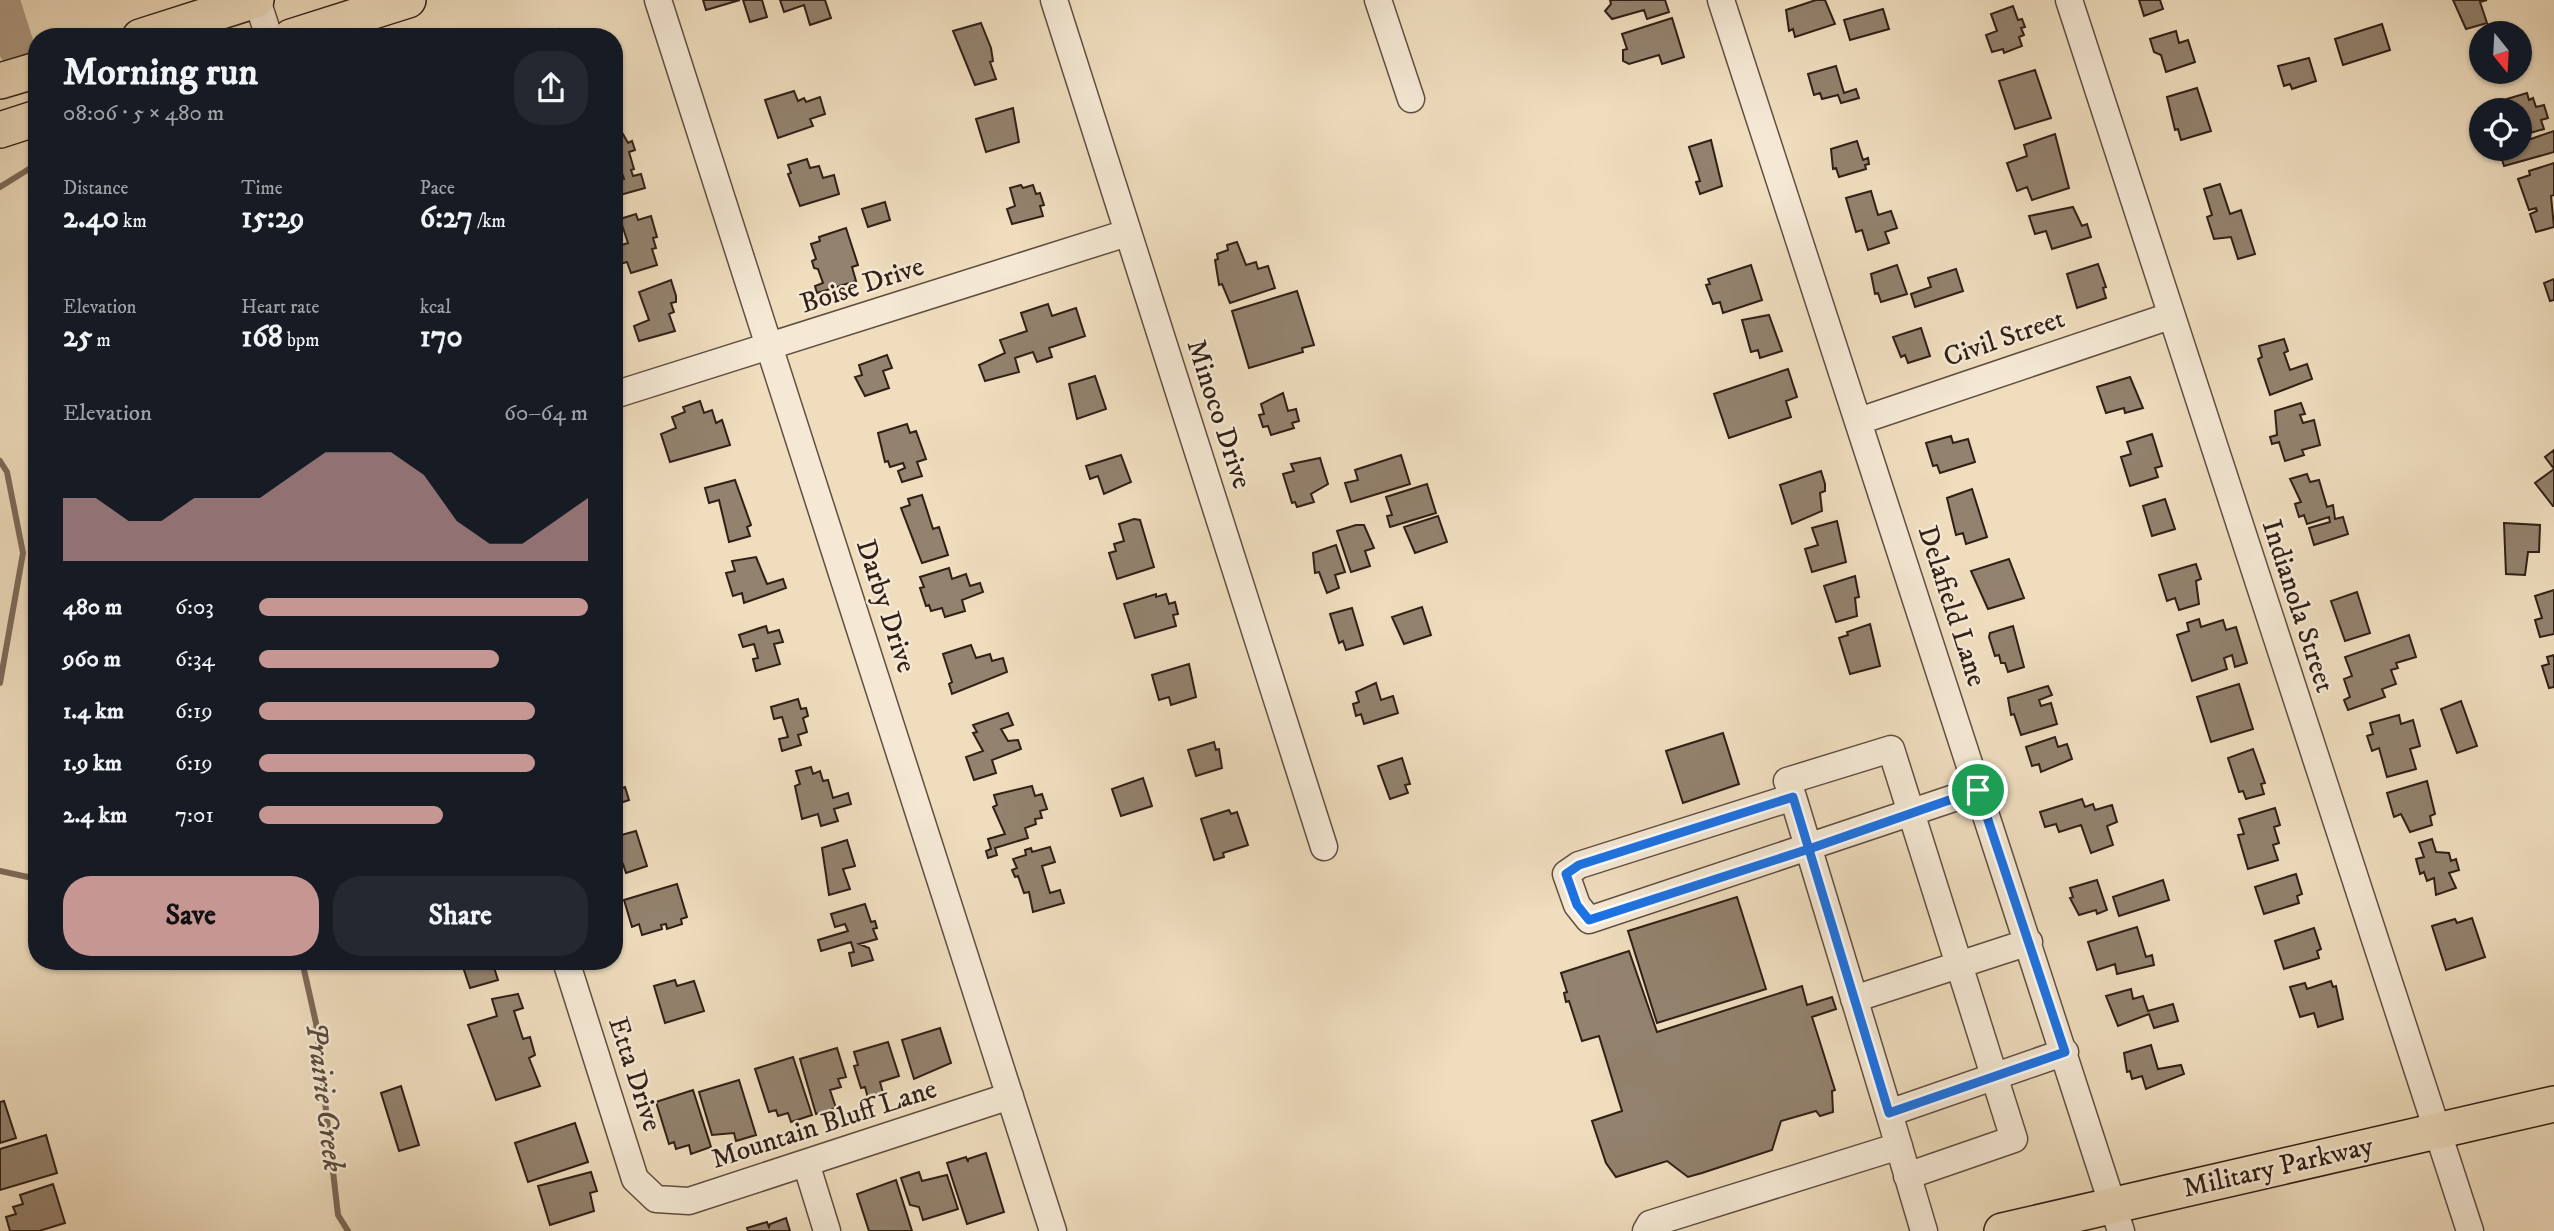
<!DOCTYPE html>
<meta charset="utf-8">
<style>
:root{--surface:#171b24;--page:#242831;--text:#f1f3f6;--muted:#9ea1a6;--accent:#c59692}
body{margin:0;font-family:"IM FELL DW Pica",serif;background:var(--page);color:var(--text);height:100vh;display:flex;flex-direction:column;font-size:26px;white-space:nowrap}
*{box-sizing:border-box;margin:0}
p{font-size:23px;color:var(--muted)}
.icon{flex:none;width:38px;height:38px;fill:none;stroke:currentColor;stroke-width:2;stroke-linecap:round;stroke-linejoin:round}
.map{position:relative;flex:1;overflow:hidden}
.sheet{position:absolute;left:28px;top:28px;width:595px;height:942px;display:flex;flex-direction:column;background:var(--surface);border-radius:28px;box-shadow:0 2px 5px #0004}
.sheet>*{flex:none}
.needle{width:46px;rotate:162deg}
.tools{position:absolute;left:2469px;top:21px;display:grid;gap:14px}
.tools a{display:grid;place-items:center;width:63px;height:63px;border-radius:50%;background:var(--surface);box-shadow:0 2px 5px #0004;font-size:35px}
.pin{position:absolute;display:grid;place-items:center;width:60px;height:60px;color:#fff;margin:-30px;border:4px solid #fff;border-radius:50%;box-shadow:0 2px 7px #0007}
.round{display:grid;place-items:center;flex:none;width:74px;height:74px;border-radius:28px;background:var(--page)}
.summary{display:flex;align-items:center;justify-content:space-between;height:119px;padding:0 35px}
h1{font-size:38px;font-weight:700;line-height:52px}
.stats{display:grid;grid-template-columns:repeat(3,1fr);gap:10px;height:119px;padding:7px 35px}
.stats div{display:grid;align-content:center}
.stats b{font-size:30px;font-weight:700}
.stats small{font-size:19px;font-weight:400}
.stats p{font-size:19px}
.chart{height:196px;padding:14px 35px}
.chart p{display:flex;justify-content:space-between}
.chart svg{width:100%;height:126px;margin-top:7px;fill:var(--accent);opacity:.7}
.button{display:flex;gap:14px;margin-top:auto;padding:14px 35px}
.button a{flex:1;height:80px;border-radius:28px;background:var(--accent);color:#111;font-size:28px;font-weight:700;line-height:80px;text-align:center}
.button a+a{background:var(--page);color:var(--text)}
ul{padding:0 35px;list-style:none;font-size:23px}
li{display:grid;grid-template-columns:112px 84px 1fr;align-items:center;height:52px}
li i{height:18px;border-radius:9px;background:var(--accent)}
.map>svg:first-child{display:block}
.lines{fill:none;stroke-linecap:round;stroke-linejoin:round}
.stream{stroke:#7c6a59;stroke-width:6}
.river{stroke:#ae9c85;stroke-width:37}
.building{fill:#93826e;stroke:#301f17;stroke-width:2}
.minor-casing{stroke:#604e41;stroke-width:29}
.major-casing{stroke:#301f17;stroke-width:38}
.minor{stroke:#f5e9d5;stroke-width:26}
.major{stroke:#efddbe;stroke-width:35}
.route-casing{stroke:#fff;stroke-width:14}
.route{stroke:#1a73e8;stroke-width:9}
.labels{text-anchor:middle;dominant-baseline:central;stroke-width:5;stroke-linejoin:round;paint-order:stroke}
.street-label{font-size:28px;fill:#301f17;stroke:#f5e9d5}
.water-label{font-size:30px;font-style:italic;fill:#5c4b3e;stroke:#f5e9d5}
</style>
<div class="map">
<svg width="2554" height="1231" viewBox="0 0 2554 1231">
<rect width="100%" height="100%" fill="#efddbe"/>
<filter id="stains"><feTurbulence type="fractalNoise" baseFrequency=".00286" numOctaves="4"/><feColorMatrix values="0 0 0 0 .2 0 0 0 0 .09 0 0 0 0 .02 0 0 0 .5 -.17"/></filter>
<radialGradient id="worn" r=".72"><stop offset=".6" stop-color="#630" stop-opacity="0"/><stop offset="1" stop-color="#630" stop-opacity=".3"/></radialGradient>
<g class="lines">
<path class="stream" d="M0,187l37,-23
M0,461l7,11 16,81 -23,130
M0,871l37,8
M302,961l14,62 22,192 10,16"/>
<path class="river" d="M1,0l15,47"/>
</g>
<path class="building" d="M703,0h37l-34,10z
M743,0h19l5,17 -17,5z
M780,0h45l6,18 -21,7 -6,-20 -20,7z
M1610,0h55l4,12 -22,7 -3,-9 -32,9 -7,-8 6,-7z
M1816,0h9l10,24 -40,13 -2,-8 -4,2 -3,-21z
M2139,0h21l3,9 -19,7z
M2453,0h34l-7,2 7,21 -21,6z
M2013,6l5,14 4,-1 3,8 -4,1 3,7 -5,2 3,9 -18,7 -1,-4 -11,3 -6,-17 11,-4 -6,-17z
M1883,9l6,20 -39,11 -6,-20z
M1672,18l12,39 -22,7 -3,-9 -30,9 -6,-3v-11l4,-1 -5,-15z
M981,23l10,25 2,13 -3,1 6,17 -21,6 -22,-54z
M2382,24l8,26 -47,15 -8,-26z
M559,29l2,6 12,-4 2,6h-28l-1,-4z
M2176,31l3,12 9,-3 7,22 -29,10 -5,-17 -7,-3 -4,-13z
M2309,58l7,23 -24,8 -2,-5 -6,2 -6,-20z
M1836,66l8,27 12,-4 3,9 -18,5 -3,-8 -16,4 -2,-6 -6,2 -6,-21z
M2035,70l16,48 -36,11 -16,-48z
M2197,88l14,43 -30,9 -3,-11 -3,1 -8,-33z
M794,91l4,10 6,-3 2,4 14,-5 5,17 -15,5 3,7 -35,12 -13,-38z
M2527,93l2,7 4,-2 3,9 8,-2 4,13 -7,2 3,9 -24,7 2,6 32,-11v21l-50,14 -5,-16 21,-1v-39h-18l8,-2 -3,-9z
M1013,108l6,34 -33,10 -10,-33z
M623,134l5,9 4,-2 3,9 -6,2 5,17 -3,1 2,6 8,-2 4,14 -25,7 -4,-14 8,-2 -2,-6 -8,2v-38z
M2055,134l14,54 -37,12 -5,-13 -10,4 -10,-28 20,-7 -3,-11z
M1711,140l11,46 -22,8 -4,-12 4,-1 -11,-34z
M1857,141l6,19 5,-2 1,6 -4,1 1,4 -27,8 -3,-9 -3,1 -2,-20z
M807,159l3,9 9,-2 4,12 11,-3 5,19 -39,12 -12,-32 3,-1 -3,-8z
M2554,163v32l-3,1 3,31 -18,5 -6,-18 7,-3 -1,-3 -7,2 -11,-31 12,-4 -1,-4z
M2220,184l10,30 11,-4 14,44 -17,5 -7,-22 -17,2 -7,-22 5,-2 -8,-26z
M1021,185l2,3 10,-3 3,9 4,-1 4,12 -4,1 3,10 -31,8 -5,-15 8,-3 -5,-18z
M1871,191l7,24 13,-4 6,17 -12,4 4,11 -21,7 -6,-20 -6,2 -10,-34z
M885,202l5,18 -22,7 -6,-18z
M2073,207l9,19 5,-2 4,13 -39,12 -6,-18 -11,3 -6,-18z
M636,214l2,6 13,-4 6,21 -4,1 3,10 -4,1 5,16 -26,8 -4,-11 -7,2 -5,-17 13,-4 -8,-24z
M846,228l12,37 -6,2 4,14 -39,12 -2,-7 8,-3 -5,-14 -4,-1 -2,-7 4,-2 -5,-15 9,-3 -1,-4z
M1237,242l9,23 10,-3 2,7 10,-3 7,22 -45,15 -8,-19 -3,1 -4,-25 3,-1 -1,-5 11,-4 -1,-5z
M2098,264l8,23 -3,1 3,10 -29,10 -10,-34z
M1751,265l11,35 -39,13 -3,-11 -7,2 -7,-19 4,-1 -2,-5z
M1897,265l10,29 -26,8 -3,-9 -3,1 -4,-20z
M1956,269l7,22 -48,16 -4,-13 20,-7 -3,-9z
M2554,279v21l-4,1 -6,-18z
M671,280l5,16v6l-5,1 3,9 -5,2 6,17 -36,10 -5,-15 15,-6 -10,-28z
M1297,291l17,54 -12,3 1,4 -54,16 -17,-57z
M1048,304l4,12 24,-8 9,28 -36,12 3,9 -15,5 -4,-10 -18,6 4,14 -34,9 -6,-16 26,-12 -5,-13 27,-9 -6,-18z
M1769,315l13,36 -22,7 -2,-8 -7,2 -9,-32z
M1921,328l9,28 -22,7 -3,-8 -4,2 -8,-20z
M2284,339l4,12 -4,2 6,17 17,-6 5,15 -42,16 -12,-36 4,-2 -3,-11z
M887,355l5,13 -9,3 6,17 -24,8 -10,-19 7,-2 -3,-10z
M1788,369l9,28 -11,4 5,16 -62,21 -15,-44z
M1095,376l11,33 -29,10 -8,-35z
M2130,377l13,31 -18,5 -1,-5 -18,5 -9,-26z
M1283,393l5,18 8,-2 3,12 -7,2 2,5 -23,7 -3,-9 -5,1 -4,-12 5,-1 -3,-10z
M700,401l4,12 8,-3 4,13 6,-3 8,25 -60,17 -9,-28 15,-6 -4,-11 13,-5 -2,-5z
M2301,403l4,11 -5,1 3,8 11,-3 6,25 -18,5 2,5 -19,6 -6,-19 -7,2 -2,-7 7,-2 -2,-24z
M907,424l3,9 6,-2 10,28 -9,3 5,14 -20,6 -4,-11 7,-3 -2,-5 -13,4 -2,-6 -3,1 -7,-29z
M2152,434l10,32 -7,2 3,9 -28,9 -9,-29 10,-3 -4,-12z
M1951,436l2,7 15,-4 7,23 -35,11 -3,-8 -4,1 -7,-23z
M2554,450v56h-1l-18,-23 19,-14 -9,-12z
M1121,455l10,27 -27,12 -6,-18 -8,3 -4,-13z
M1401,455l9,29 -59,18 -6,-19 13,-3 -3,-10z
M1320,458l8,26 -17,10 3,8 -17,5 -2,-5 -3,1 -9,-29 11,-3 -3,-7z
M1821,471l4,13v7l-5,2 2,18 -30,13 -12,-39z
M2307,474l3,8 9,-2 8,27 6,-2 2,14 8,-2 5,17 -34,11 -5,-17 21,-6 -1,-5 -22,7 -3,-9 -5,2 -4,-13 6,-2 -11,-23z
M735,480l16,45 -4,2 3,9 -21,6 -10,-42 -10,3 -4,-15z
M1427,484l9,29 -46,14 -3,-11 5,-1 -6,-18z
M1972,489l15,48 -21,7 -3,-11 -7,2 -9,-37z
M922,495l11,34 6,-2 9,28 -26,8 -21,-55 9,-3 -2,-6z
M2165,499l10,30 -23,7 -9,-30z
M1438,516l9,26 -32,11 -11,-26z
M1134,519l6,1 14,47 -37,12 -8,-26 7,-2 -2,-7 10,-3 -5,-17z
M1837,521l9,41 -34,10 -7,-23 13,-4 -6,-17z
M2504,523l36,2 -1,27h-11l-3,23 -19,-1z
M1356,525h8l10,23 -9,3 5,15 -19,6 -14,-41z
M1336,545l9,27 -10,3 4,13 -12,5 -8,-21 -4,1 -2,-20z
M756,557l11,27 16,-5 3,9 -42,15 -2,-10 -9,3 -7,-23 9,-2 -3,-10z
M2009,559l15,39 -36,11 -17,-38z
M2196,564l5,15 -5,2 3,23 -20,6 -4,-12 -8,3 -8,-26z
M949,568l3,11 14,-5 4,12 10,-3 3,9 -21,8 3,11 -20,6 -3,-9 -11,3 -2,-6 -3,1 -6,-18 4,-1 -4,-10z
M1855,576l4,21 -4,1 2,18 -21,6 -12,-36z
M2554,590v44l-14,3 -5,-17 7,-2 -7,-22z
M2357,592l13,41 -25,8 -14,-40z
M1156,594v3l10,-3 3,10 6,-2 3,12 -5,1 3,11 -41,12 -11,-34z
M1422,607l9,28 -27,9 -12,-27z
M1352,608l11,37 -17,5 -3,-9 -4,2 -9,-29z
M2199,619l2,8 22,-7 3,10 10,-3 11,36 -12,4 -3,-12 -8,3 3,11 -35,12 -15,-46 12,-4 -2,-8z
M1870,624l10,42 -30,8 -11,-36 9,-3 -1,-3z
M766,626l2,7 11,-3 4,12 -9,2 6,20 -24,7 -3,-12 5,-1 -4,-14 -11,3 -4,-12z
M2013,626l11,41 -16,5 -3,-9h-4l-2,-8 -4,1 -6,-19 1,-4z
M2409,635l7,22 -20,6 2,5 -7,2 5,14 -14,5 3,8 -37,13 -4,-10 6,-3 -6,-18 8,-3 -7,-19z
M971,645l5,13 14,-4 2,7 11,-3 4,14 -55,22 -3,-10 3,-2 -9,-28z
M2554,655v32l-5,1 -7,-22 7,-2 -2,-7z
M1189,664l7,33 -25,8 -2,-8 -10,3 -7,-25z
M1376,683l5,17 12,-4 5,17 -34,11 -3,-10 -5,2 -3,-12 6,-2 -3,-10z
M2239,684l14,45 -42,13 -14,-45z
M2048,686l4,9 -13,5 2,6 10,-3 6,21 -36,11 -7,-21 -3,1 -3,-17z
M798,699l3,10 5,-1 2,8 -5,2 4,14 -9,3 3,10 -19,6 -3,-12 9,-2 -6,-20 -8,2 -3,-12z
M2461,701l16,45 -20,7 -16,-44z
M1008,713l5,12 -12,4 7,12 10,-1 3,9 -29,11 4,13 -22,7 -8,-23 17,-6 -10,-18 4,-1 -4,-7z
M2399,715l2,9 12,-4 7,26 -10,3 6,20 -29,8 -8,-29 -7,3 -5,-15 6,-2 -3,-11z
M1723,733l16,51 -56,19 -17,-52z
M2055,737l3,10 9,-3 5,15 -31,13 -2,-8 -7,2 -6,-19z
M1214,742l2,8 3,-1 3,19 -26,8 -8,-26z
M2253,749l12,34 -4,1 3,10 -18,5 -3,-8 -4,1 -11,-34z
M1402,758l8,26 -5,1 3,8 -18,6 -12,-33z
M811,767l2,7 7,-3 3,10 5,-1 5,18 15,-5 3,11 -17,5 4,12 -17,5 -3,-12 -16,5 -7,-33 5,-2 -4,-13z
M616,770l3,19 6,-2 4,13 -15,5z
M1143,778l9,28 -31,10 -9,-27z
M2427,781l8,33 -5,2 2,9 -22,7 -9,-18 -7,3 -7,-24z
M1032,786l3,10 7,-2 5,15 -7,2 2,7 -7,1 1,5 -11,4 3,10 -33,10 2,7 -9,3 -2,-7 5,-2 -3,-10 17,-5 -12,-27 4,-2 -3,-10z
M2082,799l3,8 8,-3 2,6 17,-5 5,17 -10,4 6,19 -22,8 -10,-28 -22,7 -3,-8 -11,3 -5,-15z
M2275,808l5,17 -6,2 5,16 -6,2 5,15 -30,9 -10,-34 6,-1 -5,-15z
M1229,810l2,4 6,-2 11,33 -25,8 1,4 -10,3 -13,-41z
M636,831l11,35 -21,7 -3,-9 -9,2v-29z
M2432,839l4,13 13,1 2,8 5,-2 3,11 -10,3 7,15 -20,7 -2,-17 -7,3 -3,-9 -4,2 -4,-15 8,-2 -5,-14z
M847,840l8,26 -12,3 7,20 -21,6 -7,-47z
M1050,847l5,15 -13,4 8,27 10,-3 4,13 -31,9 -4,-20 -5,1 -6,-17 -3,1 -3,-7 5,-2 -4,-9 13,-4 -1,-5 6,-2 1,4z
M2296,874l6,20 -5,2 2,7 -35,11 -9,-27z
M2097,880l10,30 -10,4 -1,-4 -17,5 -9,-17 3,-1 -3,-9z
M2163,880l6,20 -50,16 -6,-19z
M677,884l10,33 -6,2 1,5 -15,5 -1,-5 -5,1 1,4 -20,6 -3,-11 -7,3 -8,-27z
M1737,897l29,92 -109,34 -29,-92z
M865,904l6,18 4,-1 2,7 -4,1 4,10 -18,5 10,4 4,12 -21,6 -3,-13 5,-1 -3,-10 -30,9 -3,-11 30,-9 -3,-7 -10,3 -4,-13z
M2472,918l13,39 -39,13 -14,-44 23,-7 2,4z
M2137,927l9,30 6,-2 2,10 -37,9 -2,-10 -18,6 -9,-28z
M2314,928l7,21 -4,2 2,7 -35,11 -9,-28z
M1629,951l28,81 145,-46 5,19 25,-8 4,12 -24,8 23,73 -3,1 1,21 -13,4 -4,-5 -35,10 -9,29 -70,23 -14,4 -21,-16 -51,16 -10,-14 -14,-42 30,-10 -23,-75 -17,5 -13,-40 -3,1 -2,-9 3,-1 -6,-19z
M461,961h31l6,19 -28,8z
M675,980l2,6 17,-5 10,30 -39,12 -11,-37z
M2331,981l2,6 3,-1 7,33 -25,8 -4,-14 -14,4 -10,-30 15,-4 2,6z
M2131,989l2,10 10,-3 5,15 25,-7 5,17 -24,7 -5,-14 -31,12 -12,-30z
M518,994l5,14 -9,3 9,28 7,-2 5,18 -6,3 11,28 -44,14 -28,-75 29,-9 -5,-17z
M940,1028l11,35 -37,16 -12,-39z
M888,1042l11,34 -19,6 3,11 -15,5 -3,-11 -4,1 -7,-22 4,-1 -4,-13z
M2151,1045l7,24 23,-4 3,9 -38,15 -4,-13 -10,3 -2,-8 -3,1 -3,-19z
M837,1048l9,29 -8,2 3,8 -11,3 6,18 -20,6 -16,-55z
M793,1057l19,58 -21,7 -3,-9 -10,3 -2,-6 -7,2 -14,-43z
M739,1080l17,55 -20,6 -2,-8 -22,2 -13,-43z
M401,1086l18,59 -20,6 -18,-58z
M693,1090l18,57 -20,7 -2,-9 -13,4 -2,-7 -5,2 -13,-42z
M4,1101l12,37 -16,5v-41z
M575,1123l13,39 -60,20 -13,-39z
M46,1135l11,38 -57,17v-41z
M986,1153l18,59 -37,12 -20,-61 19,-6 2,5v-3z
M591,1172l6,19 -7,2 4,18 -44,14 -12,-39z
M919,1172l3,9 25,-6 11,34 -35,11 -4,-13 -9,-2 -9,-27z
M896,1180l16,51h-43l-12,-37z
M53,1184l12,39 -26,8h-29l-4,-14 10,-3 -3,-7 10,-3 -3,-9z
M786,1218l4,13h-42l-1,-3 20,-6 2,5 1,-3z"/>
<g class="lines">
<g class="minor-casing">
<path id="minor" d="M257,0l12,37
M658,0l395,1231
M1054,0l270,847
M1378,0l33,99
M1721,0l400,1231
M2069,0l401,1231
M614,395l513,-162
M1859,421l311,-105
M1793,797l-6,-16 104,-32 123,390 -107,37
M566,961l69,218 21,20 33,2 321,-105
M1854,999l175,-57
M1889,1113l-96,-316 -214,68 -13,9 11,31 12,15 389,-130
M806,1163l21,68
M1646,1231l4,-7 22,-7 227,-71
M1924,1231l-35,-118 176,-61"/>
</g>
<g class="major-casing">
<path id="major" d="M140,37l116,-37
M291,37l117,-37
M0,81l37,-11
M0,130l37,-12
M2002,1231l552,-127"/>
</g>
<use href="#minor" class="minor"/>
<use href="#major" class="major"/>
</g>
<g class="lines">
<g class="route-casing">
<path id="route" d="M1978,790l-169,59 -220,71 -12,-15 -11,-31 13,-9 214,-68 96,316 176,-61 -87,-262"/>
</g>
<use href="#route" class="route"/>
</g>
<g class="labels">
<g class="street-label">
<text transform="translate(862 285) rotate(-18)">Boise Drive</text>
<text transform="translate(2004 338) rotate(-19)">Civil Street</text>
<text transform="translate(1219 414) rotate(72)">Minoco Drive</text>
<text transform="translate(886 606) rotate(72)">Darby Drive</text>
<text transform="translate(1952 606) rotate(72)">Delafield Lane</text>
<text transform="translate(2298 606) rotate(72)">Indianola Street</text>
<text transform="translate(635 1074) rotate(72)">Etta Drive</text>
<text transform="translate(824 1124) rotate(-18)">Mountain Bluff Lane</text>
<text transform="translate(2278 1167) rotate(-13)">Military Parkway</text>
</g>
<g class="water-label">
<text transform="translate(324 1097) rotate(83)">Prairie Creek</text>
</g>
</g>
<rect width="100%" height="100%" filter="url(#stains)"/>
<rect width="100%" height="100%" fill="url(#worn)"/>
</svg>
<div class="tools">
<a><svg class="needle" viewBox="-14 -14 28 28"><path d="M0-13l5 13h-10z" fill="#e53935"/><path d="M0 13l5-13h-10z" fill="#9ea1a6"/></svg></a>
<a><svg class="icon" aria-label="locate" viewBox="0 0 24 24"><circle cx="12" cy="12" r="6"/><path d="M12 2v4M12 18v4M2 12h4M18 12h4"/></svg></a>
</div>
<div class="pin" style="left:1978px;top:790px;background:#1e9e55"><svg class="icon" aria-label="arrive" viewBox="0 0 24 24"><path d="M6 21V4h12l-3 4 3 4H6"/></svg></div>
<section class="sheet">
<div class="summary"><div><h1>Morning run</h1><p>08:06 · 5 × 480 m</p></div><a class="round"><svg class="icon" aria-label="share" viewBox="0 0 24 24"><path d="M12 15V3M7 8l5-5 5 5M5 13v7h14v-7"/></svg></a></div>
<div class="stats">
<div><p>Distance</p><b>2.40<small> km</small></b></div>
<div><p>Time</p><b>15:29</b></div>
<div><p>Pace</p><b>6:27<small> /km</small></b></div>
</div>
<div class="stats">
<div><p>Elevation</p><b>25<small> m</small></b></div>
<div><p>Heart rate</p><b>168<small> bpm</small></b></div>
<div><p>kcal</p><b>170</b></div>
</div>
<div class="chart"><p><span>Elevation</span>60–64 m</p>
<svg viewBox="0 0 160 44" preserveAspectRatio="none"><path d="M0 44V22L10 22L20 30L30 30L40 22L50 22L60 22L70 14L80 6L90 6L100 6L110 14L120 30L130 38L140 38L150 30L160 22V44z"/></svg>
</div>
<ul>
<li><b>480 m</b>6:03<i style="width:100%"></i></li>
<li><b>960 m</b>6:34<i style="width:73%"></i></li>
<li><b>1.4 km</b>6:19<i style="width:84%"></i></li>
<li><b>1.9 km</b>6:19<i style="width:84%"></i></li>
<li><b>2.4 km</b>7:01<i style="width:56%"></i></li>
</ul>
<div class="button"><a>Save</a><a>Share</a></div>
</section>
</div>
